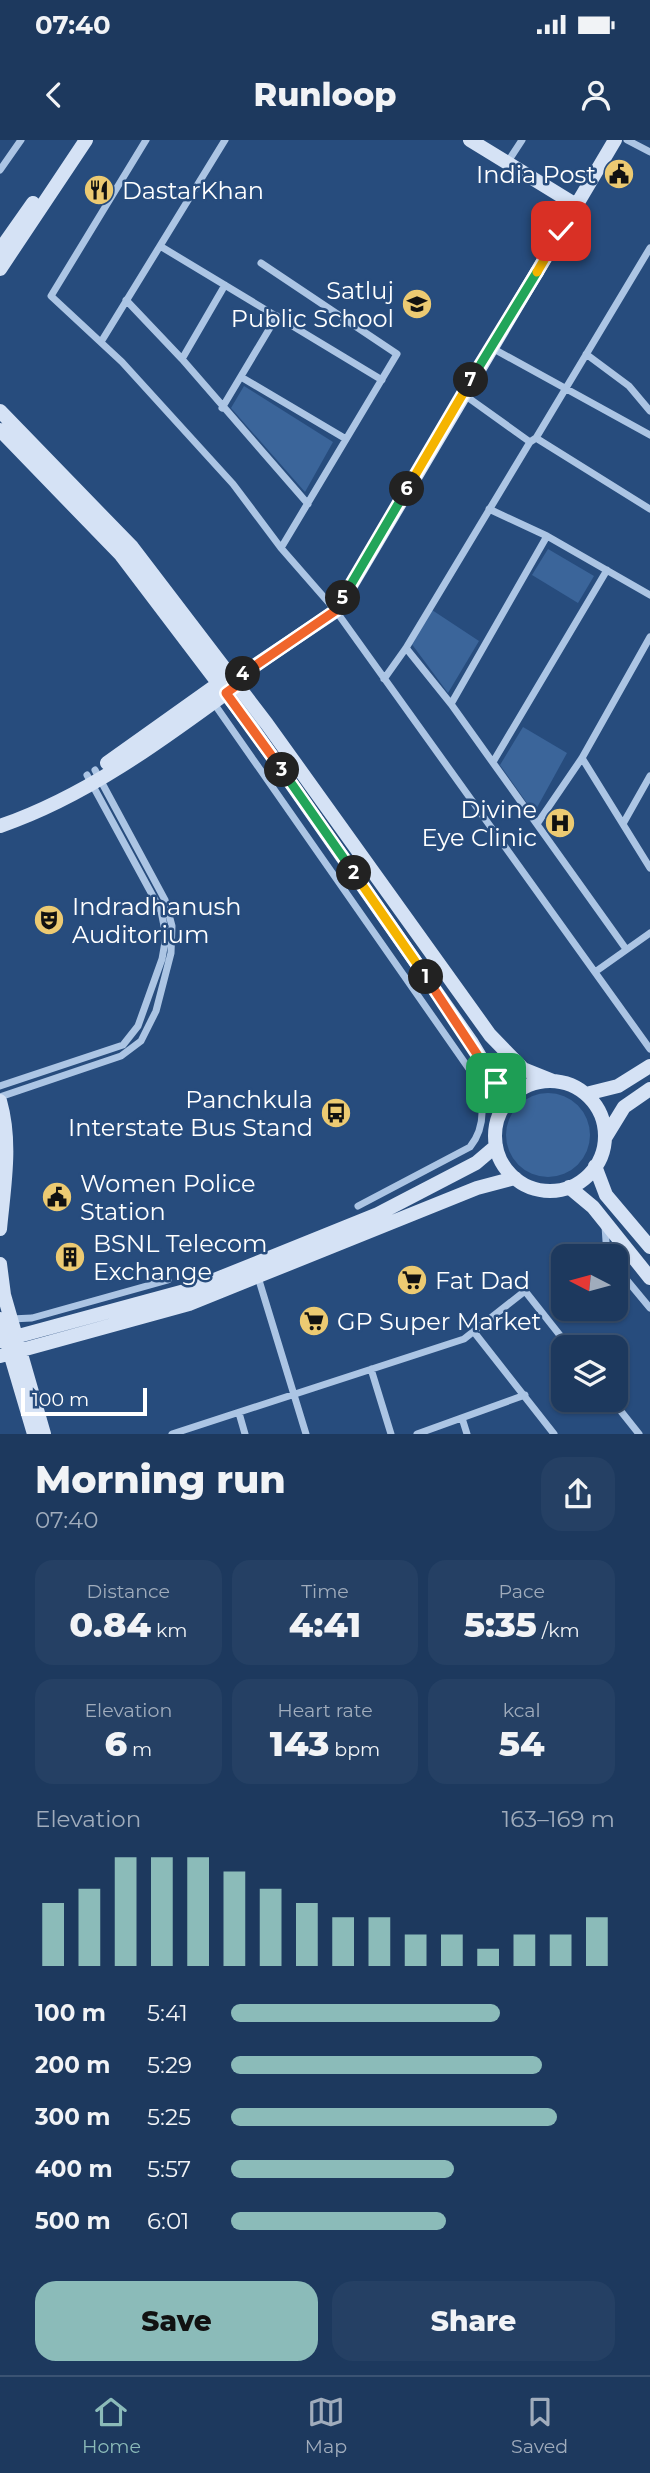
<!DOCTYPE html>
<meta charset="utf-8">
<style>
:root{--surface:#1d395e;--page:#254064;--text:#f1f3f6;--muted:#a0acbc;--line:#3b5373;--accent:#8bbbb9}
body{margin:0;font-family:Montserrat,sans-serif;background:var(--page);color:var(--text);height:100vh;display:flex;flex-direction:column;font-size:26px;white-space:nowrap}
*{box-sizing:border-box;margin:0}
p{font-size:23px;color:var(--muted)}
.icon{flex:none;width:38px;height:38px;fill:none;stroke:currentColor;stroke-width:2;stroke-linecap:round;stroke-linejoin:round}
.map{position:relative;height:1294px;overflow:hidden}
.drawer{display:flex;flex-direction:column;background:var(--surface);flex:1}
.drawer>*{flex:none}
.needle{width:46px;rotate:276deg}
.controls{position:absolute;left:551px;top:1104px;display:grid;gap:14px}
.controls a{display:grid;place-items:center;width:77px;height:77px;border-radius:14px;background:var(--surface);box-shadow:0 2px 5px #0004,0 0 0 2px var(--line);font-size:35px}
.scale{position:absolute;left:21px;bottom:18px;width:126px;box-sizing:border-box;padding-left:7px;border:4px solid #fff;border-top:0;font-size:19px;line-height:24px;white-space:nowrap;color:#fff;-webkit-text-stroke:5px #274c7d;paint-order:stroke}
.pin{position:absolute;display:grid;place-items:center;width:60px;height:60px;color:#fff;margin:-30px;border-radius:14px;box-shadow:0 4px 10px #0006}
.km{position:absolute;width:35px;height:35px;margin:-18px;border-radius:50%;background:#222;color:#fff;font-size:19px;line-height:35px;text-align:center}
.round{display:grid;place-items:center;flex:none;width:74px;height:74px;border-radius:21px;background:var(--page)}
.summary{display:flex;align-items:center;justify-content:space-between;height:119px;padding:0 35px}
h1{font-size:38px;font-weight:800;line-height:52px}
.metrics{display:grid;grid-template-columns:repeat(3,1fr);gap:10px;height:119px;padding:7px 35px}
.metrics div{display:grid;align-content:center;border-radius:18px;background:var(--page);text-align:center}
.metrics b{font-size:35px;font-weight:800}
.metrics small{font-size:19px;font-weight:400}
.metrics p{font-size:19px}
.chart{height:196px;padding:14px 35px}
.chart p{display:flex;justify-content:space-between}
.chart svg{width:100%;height:126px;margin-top:7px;stroke:var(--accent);stroke-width:6}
.action{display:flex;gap:14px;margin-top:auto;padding:14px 35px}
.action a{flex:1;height:80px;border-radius:21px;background:var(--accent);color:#111;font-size:28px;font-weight:800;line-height:80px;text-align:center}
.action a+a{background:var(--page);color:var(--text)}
ul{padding:0 35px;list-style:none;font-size:23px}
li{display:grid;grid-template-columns:112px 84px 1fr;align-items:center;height:52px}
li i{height:18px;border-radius:9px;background:var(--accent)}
.status{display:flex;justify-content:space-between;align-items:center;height:49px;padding:0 35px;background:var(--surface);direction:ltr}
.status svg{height:19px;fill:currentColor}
header{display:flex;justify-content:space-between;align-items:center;height:91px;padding:0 35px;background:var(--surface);font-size:32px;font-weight:800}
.dock{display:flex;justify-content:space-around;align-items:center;height:98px;border-top:2px solid var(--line);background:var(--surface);font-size:19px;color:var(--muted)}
.dock a{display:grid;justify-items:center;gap:4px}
.dock .on{color:var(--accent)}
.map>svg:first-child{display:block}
.green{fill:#3b659a}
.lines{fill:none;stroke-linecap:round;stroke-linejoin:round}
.street{stroke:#acc5e4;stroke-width:7}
.secondary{stroke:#d5e2f5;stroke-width:14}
.split-1-casing{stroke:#fff;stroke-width:14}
.split-2-casing{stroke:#fff;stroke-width:14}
.split-3-casing{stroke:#fff;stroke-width:14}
.split-4-casing{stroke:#fff;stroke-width:14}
.split-5-casing{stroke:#fff;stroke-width:14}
.split-6-casing{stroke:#fff;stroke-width:14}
.split-7-casing{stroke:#fff;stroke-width:14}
.split-8-casing{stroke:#fff;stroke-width:14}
.split-9-casing{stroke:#fff;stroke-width:14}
.split-1{stroke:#f0652b;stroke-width:9}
.split-2{stroke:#f5b400;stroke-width:9}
.split-3{stroke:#22a559;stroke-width:9}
.split-4{stroke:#f0652b;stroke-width:9}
.split-5{stroke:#f0652b;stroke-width:9}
.split-6{stroke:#22a559;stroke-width:9}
.split-7{stroke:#f5b400;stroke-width:9}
.split-8{stroke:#22a559;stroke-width:9}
.split-9{stroke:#f5b400;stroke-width:9}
.labels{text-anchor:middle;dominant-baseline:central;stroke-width:5;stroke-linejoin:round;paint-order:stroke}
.poi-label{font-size:24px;fill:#fff;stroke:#274c7d;text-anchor:start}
</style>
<div class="status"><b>07:40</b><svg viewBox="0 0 49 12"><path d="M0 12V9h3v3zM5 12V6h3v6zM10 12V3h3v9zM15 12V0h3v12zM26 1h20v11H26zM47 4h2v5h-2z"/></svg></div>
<header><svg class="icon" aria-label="back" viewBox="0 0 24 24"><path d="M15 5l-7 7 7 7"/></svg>Runloop<svg class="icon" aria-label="person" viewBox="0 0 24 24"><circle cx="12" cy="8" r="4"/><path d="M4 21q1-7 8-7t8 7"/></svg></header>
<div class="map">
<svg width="650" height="1294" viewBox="0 0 650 1294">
<rect width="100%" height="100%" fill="#274c7d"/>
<path class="green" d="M244,246l89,56 -28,50 -74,-84z
M548,409l46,27 -16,27 -46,-28z
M432,470l47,31 -31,52 -37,-50z
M523,587l44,26 -33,60 -34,-48z
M506 995a42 42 0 1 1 84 0a42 42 0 1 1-84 0Z"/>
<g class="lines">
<path class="street" d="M146,0l-95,156 71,66 111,122 48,64 55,63 314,438
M627,0l23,12
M507,23l15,-23
M0,30l21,-30
M160,106l222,134
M261,123l136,91 -116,194
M126,160l56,59 126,145
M101,202l124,-202
M492,208l158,87
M586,214l43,32 21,25
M182,219l43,-74
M241,237l105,62
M463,254l67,48 6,-4 114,71
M222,268l55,-92
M536,298l114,-190
M489,369l58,27 103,59
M406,508l45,56 175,245
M384,539l22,-31 124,-206
M213,562l261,374c10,22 13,50 -4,71l-112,59
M451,564l96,-168
M582,618l68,110
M493,622l114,-192
M624,682l26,-46
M537,684l45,-66 68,-121
M595,832l55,-39
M0,946l123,-41 15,-19 24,-67 4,-23 -5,-25 -74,-136
M0,957l121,-41 20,-15 15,-30 15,-58 1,-27 -7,-26 -70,-130
M605,1086l2,30
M616,1127l34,41
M258,1137l48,157
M11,1179l21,-1 136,-38
M474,1192l80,102
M371,1229l20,65
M612,1260l27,34
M239,1273l6,21
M462,1278l5,16
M172,1294l292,-95 61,-48 45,57
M417,1294l108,-39"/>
<path class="secondary" d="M470,0l106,65
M0,110l33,-47
M0,129l86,-129
M0,271l132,136 135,177 223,311 33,34 30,12
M0,290l121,125 132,174 219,314 24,40 6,26
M233,540l103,-69 279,-471
M107,623l118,-84
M0,686c85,-29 161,-85 233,-138
M495 996a55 55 0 1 1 110 0a55 55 0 1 1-110 0Z
M586,954l32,-8 32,-20
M0,961c12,42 4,85 0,128
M605,998l19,-31 26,-18
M595,1026l11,29 44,52
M569,1047l24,20 57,71
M0,1124l4,31 40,139
M0,1179l34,115
M0,1201l192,-52 186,-75 98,-51 20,-17
M0,1216l189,-52 288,-116 38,-10"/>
</g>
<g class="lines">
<g class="split-1-casing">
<path id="split-1" d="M426,837l70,106"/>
</g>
<g class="split-2-casing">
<path id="split-2" d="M354,733l72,104"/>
</g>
<g class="split-3-casing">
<path id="split-3" d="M282,630l72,103"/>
</g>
<g class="split-4-casing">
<path id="split-4" d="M243,534l-10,6 4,5 -11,8 56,77"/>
</g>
<g class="split-5-casing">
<path id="split-5" d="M243,534l92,-63 8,-13"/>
</g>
<g class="split-6-casing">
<path id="split-6" d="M343,458l64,-109"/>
</g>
<g class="split-7-casing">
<path id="split-7" d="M407,349l64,-109"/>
</g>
<g class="split-8-casing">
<path id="split-8" d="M471,240l66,-108"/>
</g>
<g class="split-9-casing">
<path id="split-9" d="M537,132l24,-41"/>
</g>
<use href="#split-1" class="split-1"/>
<use href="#split-2" class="split-2"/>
<use href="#split-3" class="split-3"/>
<use href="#split-4" class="split-4"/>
<use href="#split-5" class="split-5"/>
<use href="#split-6" class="split-6"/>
<use href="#split-7" class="split-7"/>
<use href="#split-8" class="split-8"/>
<use href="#split-9" class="split-9"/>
</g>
<defs>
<g id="civic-disc" transform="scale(1.575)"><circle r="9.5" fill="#ecca72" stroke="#274c7d"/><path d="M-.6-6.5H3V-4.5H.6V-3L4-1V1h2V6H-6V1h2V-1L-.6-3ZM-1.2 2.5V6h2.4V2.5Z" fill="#111"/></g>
<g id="restaurant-disc" transform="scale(1.575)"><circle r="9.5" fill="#ecca72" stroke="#274c7d"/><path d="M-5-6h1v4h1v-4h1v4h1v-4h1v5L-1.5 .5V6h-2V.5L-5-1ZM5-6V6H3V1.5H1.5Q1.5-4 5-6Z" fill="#111"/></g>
<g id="school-disc" transform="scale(1.575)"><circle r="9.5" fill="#ecca72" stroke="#274c7d"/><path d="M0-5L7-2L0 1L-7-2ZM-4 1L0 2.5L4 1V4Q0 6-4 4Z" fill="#111"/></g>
<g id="hospital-disc" transform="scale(1.575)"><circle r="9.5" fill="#ecca72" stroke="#274c7d"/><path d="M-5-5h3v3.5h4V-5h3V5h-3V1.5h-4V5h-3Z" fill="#111"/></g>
<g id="theatre-disc" transform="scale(1.575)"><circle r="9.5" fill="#ecca72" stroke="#274c7d"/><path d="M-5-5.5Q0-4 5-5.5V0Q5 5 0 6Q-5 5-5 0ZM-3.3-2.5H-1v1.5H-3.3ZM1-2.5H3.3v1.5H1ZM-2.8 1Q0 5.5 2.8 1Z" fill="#111"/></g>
<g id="bus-disc" transform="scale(1.575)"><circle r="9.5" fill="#ecca72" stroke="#274c7d"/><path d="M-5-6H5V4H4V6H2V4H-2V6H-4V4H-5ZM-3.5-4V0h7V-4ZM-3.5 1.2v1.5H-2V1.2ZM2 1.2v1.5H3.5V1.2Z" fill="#111"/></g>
<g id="building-disc" transform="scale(1.575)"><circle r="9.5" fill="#ecca72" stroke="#274c7d"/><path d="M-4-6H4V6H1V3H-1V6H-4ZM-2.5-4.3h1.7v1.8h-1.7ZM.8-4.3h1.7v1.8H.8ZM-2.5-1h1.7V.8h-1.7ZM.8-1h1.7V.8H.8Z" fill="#111"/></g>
<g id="supermarket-disc" transform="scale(1.575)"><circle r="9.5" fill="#ecca72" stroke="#274c7d"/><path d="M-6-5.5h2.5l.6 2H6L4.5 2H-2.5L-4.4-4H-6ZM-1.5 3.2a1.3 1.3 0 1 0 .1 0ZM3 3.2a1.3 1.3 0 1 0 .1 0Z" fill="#111"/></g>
</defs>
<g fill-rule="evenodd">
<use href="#civic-disc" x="619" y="34"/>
<use href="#restaurant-disc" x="99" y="50"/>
<use href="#school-disc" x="417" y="164"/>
<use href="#hospital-disc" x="560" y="683"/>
<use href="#theatre-disc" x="49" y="780"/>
<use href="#bus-disc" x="336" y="973"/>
<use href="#civic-disc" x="57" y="1057"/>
<use href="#building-disc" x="70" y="1117"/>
<use href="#supermarket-disc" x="412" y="1140"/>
<use href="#supermarket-disc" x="314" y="1181"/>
</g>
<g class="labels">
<g class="poi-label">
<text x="596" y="34" text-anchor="end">India Post</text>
<text x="122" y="50">DastarKhan</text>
<text x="394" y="150" text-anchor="end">Satluj<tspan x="394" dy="28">Public School</tspan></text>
<text x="537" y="669" text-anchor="end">Divine<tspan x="537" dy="28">Eye Clinic</tspan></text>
<text x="72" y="766">Indradhanush<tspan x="72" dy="28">Auditorium</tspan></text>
<text x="313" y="959" text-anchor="end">Panchkula<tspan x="313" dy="28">Interstate Bus Stand</tspan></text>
<text x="80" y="1043">Women Police<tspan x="80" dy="28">Station</tspan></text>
<text x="93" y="1103">BSNL Telecom<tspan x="93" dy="28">Exchange</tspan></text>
<text x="435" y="1140">Fat Dad</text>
<text x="337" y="1181">GP Super Market</text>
</g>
</g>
</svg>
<div class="controls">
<a><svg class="needle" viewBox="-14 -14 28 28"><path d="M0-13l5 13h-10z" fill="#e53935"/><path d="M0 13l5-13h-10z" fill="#a0acbc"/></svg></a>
<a><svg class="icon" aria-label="layers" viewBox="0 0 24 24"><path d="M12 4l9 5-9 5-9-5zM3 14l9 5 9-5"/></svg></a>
</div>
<div class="scale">100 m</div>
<div class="pin" style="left:496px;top:943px;background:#1e9e55"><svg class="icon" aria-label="arrive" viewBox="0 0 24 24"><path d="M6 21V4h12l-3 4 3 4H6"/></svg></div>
<div class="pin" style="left:561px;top:91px;background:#d93025"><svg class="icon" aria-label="check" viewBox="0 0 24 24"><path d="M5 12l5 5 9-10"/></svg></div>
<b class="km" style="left:426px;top:837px">1</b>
<b class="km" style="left:354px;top:733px">2</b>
<b class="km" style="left:282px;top:630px">3</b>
<b class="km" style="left:243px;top:534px">4</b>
<b class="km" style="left:343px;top:458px">5</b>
<b class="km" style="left:407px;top:349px">6</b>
<b class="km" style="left:471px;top:240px">7</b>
</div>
<section class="drawer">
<div class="summary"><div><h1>Morning run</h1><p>07:40</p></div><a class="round"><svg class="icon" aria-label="share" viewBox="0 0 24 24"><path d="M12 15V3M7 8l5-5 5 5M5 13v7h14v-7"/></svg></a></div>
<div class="metrics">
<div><p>Distance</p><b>0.84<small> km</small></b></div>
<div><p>Time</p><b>4:41</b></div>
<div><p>Pace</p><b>5:35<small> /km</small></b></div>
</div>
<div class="metrics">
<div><p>Elevation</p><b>6<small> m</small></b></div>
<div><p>Heart rate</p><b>143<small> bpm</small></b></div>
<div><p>kcal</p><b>54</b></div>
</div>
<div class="chart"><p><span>Elevation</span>163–169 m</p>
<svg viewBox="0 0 160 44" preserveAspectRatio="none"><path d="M5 44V22M15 44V17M25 44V6M35 44V6M45 44V6M55 44V11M65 44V17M75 44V22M85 44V27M95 44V27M105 44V33M115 44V33M125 44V38M135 44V33M145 44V33M155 44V27"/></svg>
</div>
<ul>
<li><b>100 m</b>5:41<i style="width:70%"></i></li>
<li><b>200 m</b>5:29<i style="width:81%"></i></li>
<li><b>300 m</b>5:25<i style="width:85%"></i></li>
<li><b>400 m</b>5:57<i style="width:58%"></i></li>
<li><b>500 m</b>6:01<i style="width:56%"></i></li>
</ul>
<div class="action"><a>Save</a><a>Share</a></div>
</section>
<nav class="dock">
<a class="on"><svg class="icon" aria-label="home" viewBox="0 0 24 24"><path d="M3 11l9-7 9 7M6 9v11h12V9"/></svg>Home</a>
<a><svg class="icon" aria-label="map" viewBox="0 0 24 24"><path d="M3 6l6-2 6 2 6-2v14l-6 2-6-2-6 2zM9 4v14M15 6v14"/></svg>Map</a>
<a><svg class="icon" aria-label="saved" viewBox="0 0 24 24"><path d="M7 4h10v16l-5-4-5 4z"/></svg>Saved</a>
</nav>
